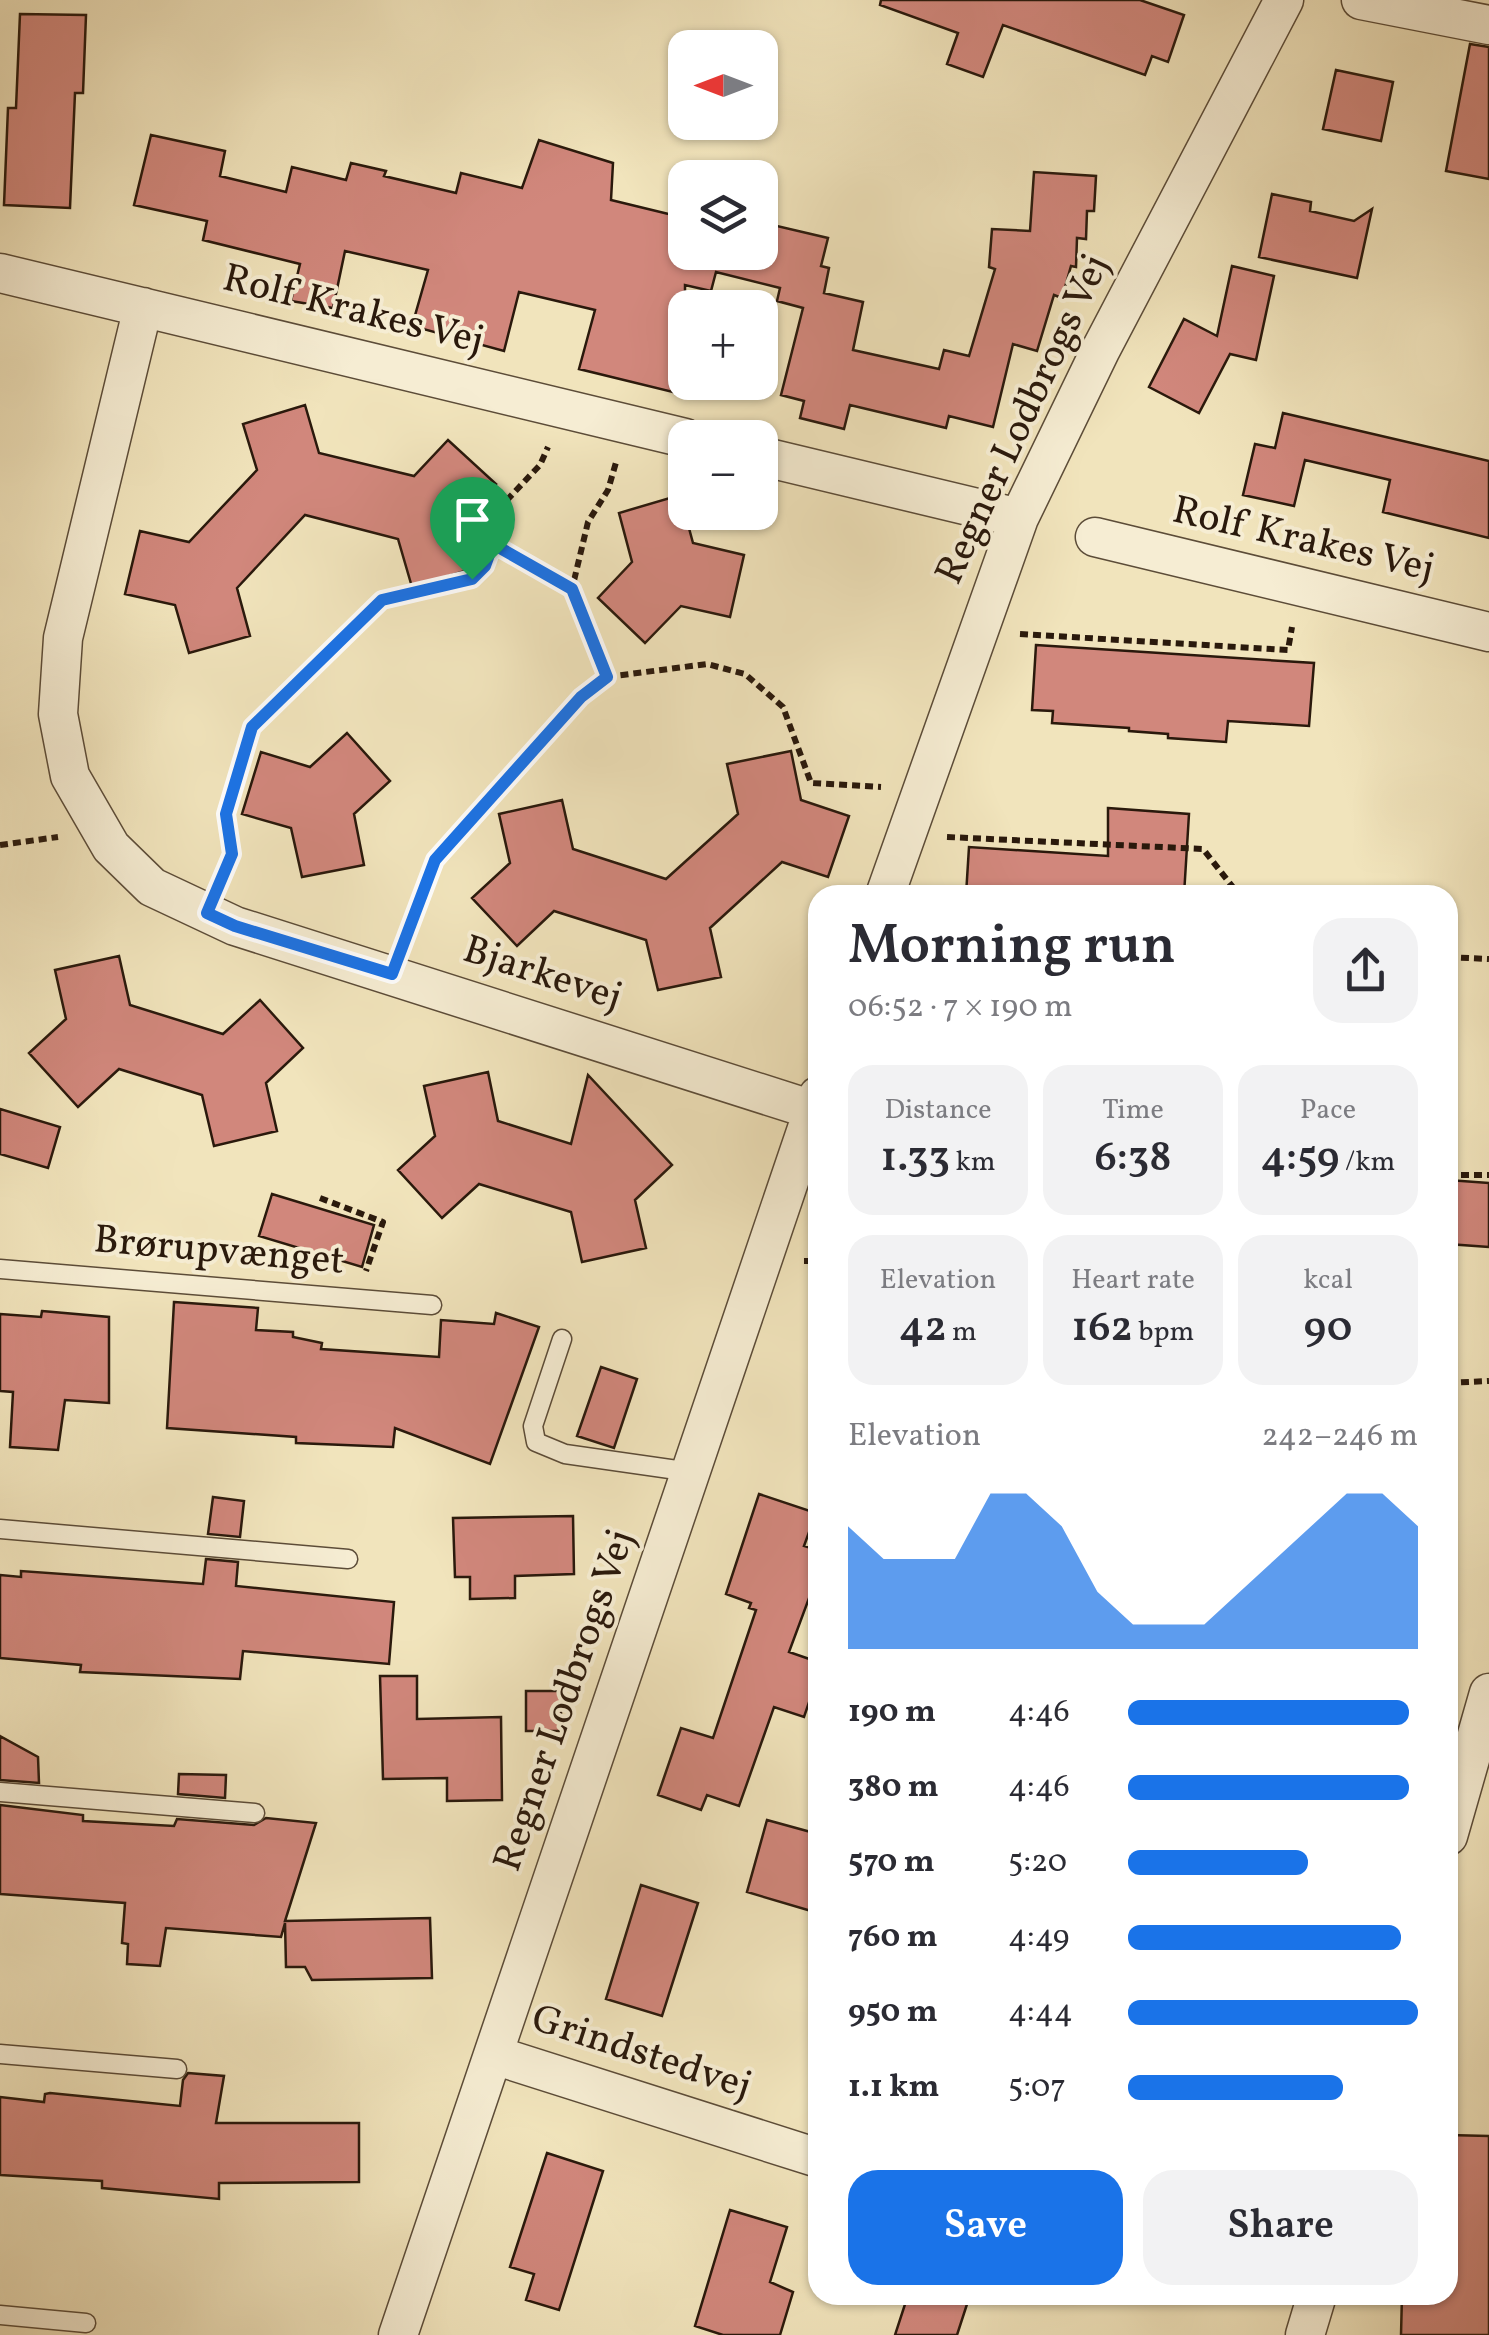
<!DOCTYPE html>
<meta charset="utf-8">
<style>
:root{--surface:#fff;--page:#f2f2f3;--text:#2b2b33;--muted:#7c7c81;--accent:#1a73e8}
body{margin:0;font-family:Vollkorn,serif;background:var(--page);color:var(--text);height:100vh;display:flex;flex-direction:column;font-size:38px;white-space:nowrap}
*{box-sizing:border-box;margin:0}
p{font-size:32px;color:var(--muted)}
.icon{flex:none;width:55px;height:55px;fill:none;stroke:currentColor;stroke-width:2;stroke-linecap:round;stroke-linejoin:round}
.map{position:relative;flex:1;overflow:hidden}
.drawer{position:absolute;left:808px;top:885px;width:650px;height:1420px;display:flex;flex-direction:column;background:var(--surface);border-radius:30px;box-shadow:0 2px 8px #0004}
.drawer>*{flex:none}
.needle{width:65px;rotate:270deg}
.tools{position:absolute;left:668px;top:30px;display:grid;gap:20px}
.tools a{display:grid;place-items:center;width:110px;height:110px;border-radius:20px;background:var(--surface);box-shadow:0 2px 8px #0004;font-size:50px}
.pin{position:absolute;display:grid;place-items:center;width:85px;height:85px;color:#fff;margin:-102px -42px;border-radius:50% 50% 50% 0;rotate:-45deg;box-shadow:0 0 10px #0007}
.pin .icon{rotate:45deg}
.round{display:grid;place-items:center;flex:none;width:105px;height:105px;border-radius:30px;background:var(--page)}
.summary{display:flex;align-items:center;justify-content:space-between;height:170px;padding:0 40px}
h1{font-size:55px;font-weight:600;line-height:75px}
.stats{display:grid;grid-template-columns:repeat(3,1fr);gap:15px;height:170px;padding:10px 40px}
.stats div{display:grid;align-content:center;border-radius:25px;background:var(--page);text-align:center}
.stats b{font-size:42px;font-weight:600}
.stats small{font-size:28px;font-weight:400}
.stats p{font-size:28px}
.chart{height:280px;padding:20px 40px}
.chart p{display:flex;justify-content:space-between}
.chart svg{width:100%;height:180px;margin-top:10px;fill:var(--accent);opacity:.7}
.action{display:flex;gap:20px;margin-top:auto;padding:20px 40px}
.action a{flex:1;height:115px;border-radius:30px;background:var(--accent);color:#fff;font-size:40px;font-weight:600;line-height:115px;text-align:center}
.action a+a{background:var(--page);color:var(--text)}
ul{padding:0 40px;list-style:none;font-size:32px}
li{display:grid;grid-template-columns:160px 120px 1fr;align-items:center;height:75px}
li i{height:25px;border-radius:12px;background:var(--accent)}
.map>svg:first-child{display:block}
.building{fill:#d1877c;stroke:#2a190c;stroke-width:2.5}
.lines{fill:none;stroke-linecap:round;stroke-linejoin:round}
.service-casing{stroke:#5c4c38;stroke-width:21}
.minor-casing{stroke:#5c4c38;stroke-width:41}
.path{stroke:#2a190c;stroke-width:6;stroke-dasharray:8 5;stroke-linecap:butt}
.service{stroke:#f6edd3;stroke-width:18}
.minor{stroke:#f6edd3;stroke-width:38}
.route-casing{stroke:#fff;stroke-width:20}
.route{stroke:#1a73e8;stroke-width:12}
.labels{text-anchor:middle;dominant-baseline:central;stroke-width:8;stroke-linejoin:round;paint-order:stroke}
.street-label{font-size:40px;fill:#2a190c;stroke:#f6edd3}
</style>
<div class="map">
<svg width="1489" height="2335" viewBox="0 0 1489 2335">
<rect width="100%" height="100%" fill="#f1e4bc"/>
<filter id="stains"><feTurbulence type="fractalNoise" baseFrequency=".002" numOctaves="4"/><feColorMatrix values="0 0 0 0 .2 0 0 0 0 .09 0 0 0 0 .02 0 0 0 .5 -.17"/></filter>
<radialGradient id="worn" r=".72"><stop offset=".6" stop-color="#630" stop-opacity="0"/><stop offset="1" stop-color="#630" stop-opacity=".3"/></radialGradient>
<path class="building" d="M881,0h259l44,15 -16,47 -16,-6 -7,19 -142,-50 -20,52 -36,-13 11,-31 -78,-28z
M20,14l66,1 -3,78h-8l-5,115 -66,-3 4,-97h8z
M1470,44l19,3v132l-43,-8z
M1336,70l57,12 -12,59 -58,-12z
M151,135l74,16 -5,25 66,16 6,-25 54,13 5,-17 35,8 -2,5 72,17 5,-20 61,15 17,-48 74,23 -2,37 74,18v34h75v-30l68,16 -7,28 8,2 -5,25 39,9 -10,48 86,19 5,-19 25,6 26,-87 -6,-2 3,-38 38,2 4,-59 62,4 -2,35h-7l-1,28 -9,-1 -1,29 -5,-1 -9,32 -8,-3 -17,56 -24,-7 -20,83 -44,-11 -3,12 -96,-23 -6,24 -44,-11 4,-17 -23,-6 22,-87 -26,-7 3,-13 -64,-16 -5,19 -26,-6v110l-106,-26 16,-59 -76,-18 -15,59 -92,-25 16,-56 -83,-19 -12,57 -42,-7 9,-37 -97,-24 4,-19 -73,-16z
M1272,194l39,8 -1,9 44,10 18,-12 -15,69 -98,-21z
M1232,266l42,10 -18,84 -26,-6 -31,59 -50,-26 35,-68 33,17z
M305,405l14,48 95,23 34,-36 48,44 -35,37 14,47 -63,19 -14,-48 -93,-24 -68,73 13,48 -61,17 -14,-48 -50,-11 15,-63 49,11 68,-72 -14,-46z
M1283,413l206,48v77l-106,-26 7,-32 -85,-20 -11,46 -51,-11 12,-51 20,4z
M680,495l13,48 51,12 -14,62 -49,-11 -36,37 -47,-45 34,-36 -13,-49z
M1036,645l278,18 -5,63 -81,-5 -2,21 -58,-4v-4l-39,-3v-3l-77,-5 1,-12 -21,-1z
M347,733l43,48 -36,33 10,51 -62,12 -11,-49 -49,-14 19,-62 49,15z
M791,751l10,49 48,16 -21,61 -46,-15 -72,66 11,49 -63,13 -12,-50 -92,-29 -37,35 -45,-48 38,-35 -11,-49 63,-14 11,49 93,30 72,-65 -11,-50z
M1108,808l81,6 -5,81h-218l3,-48 139,9z
M119,956l11,49 93,29 37,-34 43,48 -37,35 11,48 -63,15 -12,-51 -83,-26 -41,38 -49,-54 37,-34 -11,-49z
M488,1072l10,49 73,23 17,-69 84,90 -37,35 11,48 -64,14 -11,-50 -92,-28 -37,34 -44,-48 37,-34 -11,-50z
M0,1109l60,18 -12,41 -48,-14z
M1448,1180l41,3v64l-41,-3z
M272,1194l102,31 -12,42 -103,-31z
M174,1302l84,6 -2,22 37,2v5l29,6 -1,6 118,8 2,-37 53,4 2,-11 43,14 -49,137 -95,-36 -2,19 -97,-4v-6l-129,-9z
M42,1311l67,6v86l-44,-3 -7,50 -48,-3 3,-55 -13,-1v-77l41,3z
M601,1367l36,12 -23,69 -37,-12z
M759,1494l57,19 -12,33 14,4v24l-29,78 29,10v14l-14,41 -30,-10 -35,99 -32,-11 -6,15 -43,-15 23,-67 32,10 43,-128 -7,-2 2,-5 -25,-9z
M213,1497l31,4 -4,36 -32,-3z
M573,1516l1,58 -59,2v22l-45,1v-22h-15l-2,-59z
M206,1559l32,3 -2,24 158,16 -5,62 -146,-13 -3,28 -160,-7 1,-7 -81,-7v-83l21,2v-6l182,13z
M380,1676h37v43l84,-2 1,83 -55,1v-23l-64,1z
M526,1691h35v40h-35z
M0,1736l38,21 1,26 -39,-3z
M179,1774l47,1 -1,23 -47,-4z
M0,1805l83,10v6l91,5 3,-7 77,6 12,-7 50,5 -31,98 145,-3 2,60 -120,2 -7,-13h-19l-1,-44 -4,14 -115,-9 -6,38 -33,-2 1,-20 -6,-1 3,-40 -125,-9z
M767,1820l51,14v79l-71,-21z
M641,1885l57,18 -36,113 -56,-17z
M188,2073l36,3 -8,47h143v59l-140,1v16l-117,-11v-7l-102,-6v-78l44,5 1,-8 5,-1 130,13 3,-26z
M1448,2135l41,1v199h-88l1,-40h46z
M547,2153l56,18 -44,139 -33,-10 8,-26 -24,-7z
M730,2210l57,17 -17,55 23,10 -13,43h-57l-28,-9z
M908,2295h62l-13,40h-62z"/>
<g class="lines">
<g class="service-casing">
<path id="service" d="M0,1269l432,36
M562,1339l-29,87 3,16 29,12 126,18
M0,1529l348,30
M0,1792l255,21
M0,2054l177,15
M0,2315l86,8"/>
</g>
<g class="minor-casing">
<path id="minor" d="M1361,0l128,25
M0,273l685,165
M143,307l-80,331 -5,76 12,62 41,71 41,40 83,39 578,184
M760,456l259,62
M1095,537l394,95
M885,895l134,-377 81,-167 184,-351
M1448,1836l41,-143
M494,2055l324,103
M398,2335l420,-1239
M1305,2335l12,-40"/>
</g>
<path class="path" d="M493,544l79,45
M1020,634l268,16 4,-23
M607,677l-35,-88 16,-67 20,-32 9,-31
M947,837l256,12 36,46
M0,845l58,-8
M222,878c15,-34 1,-37 4,-66 3,-18 19,-75 28,-88 33,-41 78,-76 116,-113 43,-42 133,1 120,-93l50,-53 8,-18
M404,940l31,-80 146,-163 26,-20 100,-13 38,10 38,33 28,76 70,4
M1448,957l41,2
M1448,1175h41
M320,1198l63,24 -17,49
M804,1261h14
M1448,1383l41,-2"/>
<use href="#service" class="service"/>
<use href="#minor" class="minor"/>
</g>
<g class="lines">
<g class="route-casing">
<path id="route" d="M493,544l79,45 35,88 -26,20 -146,163 -43,114 -157,-48 -28,-13 25,-59 -6,-40 26,-87 130,-127 90,-21 13,-13z"/>
</g>
<use href="#route" class="route"/>
</g>
<g class="labels">
<g class="street-label">
<text transform="translate(353 311) rotate(14)">Rolf Krakes Vej</text>
<text transform="translate(1024 420) rotate(-65)">Regner Lodbrogs Vej</text>
<text transform="translate(1303 541) rotate(13)">Rolf Krakes Vej</text>
<text transform="translate(542 975) rotate(18)">Bjarkevej</text>
<text transform="translate(219 1252) rotate(5)">Brørupvænget</text>
<text transform="translate(566 1701) rotate(-71)">Regner Lodbrogs Vej</text>
<text transform="translate(641 2054) rotate(18)">Grindstedvej</text>
</g>
</g>
<rect width="100%" height="100%" filter="url(#stains)"/>
<rect width="100%" height="100%" fill="url(#worn)"/>
</svg>
<div class="tools">
<a><svg class="needle" viewBox="-14 -14 28 28"><path d="M0-13l5 13h-10z" fill="#e53935"/><path d="M0 13l5-13h-10z" fill="#7c7c81"/></svg></a>
<a><svg class="icon" aria-label="layers" viewBox="0 0 24 24"><path d="M12 4l9 5-9 5-9-5zM3 14l9 5 9-5"/></svg></a>
<a>+</a>
<a>−</a>
</div>
<div class="pin" style="left:472px;top:579px;background:#1e9e55"><svg class="icon" aria-label="arrive" viewBox="0 0 24 24"><path d="M6 21V4h12l-3 4 3 4H6"/></svg></div>
<section class="drawer">
<div class="summary"><div><h1>Morning run</h1><p>06:52 · 7 × 190 m</p></div><a class="round"><svg class="icon" aria-label="share" viewBox="0 0 24 24"><path d="M12 15V3M7 8l5-5 5 5M5 13v7h14v-7"/></svg></a></div>
<div class="stats">
<div><p>Distance</p><b>1.33<small> km</small></b></div>
<div><p>Time</p><b>6:38</b></div>
<div><p>Pace</p><b>4:59<small> /km</small></b></div>
</div>
<div class="stats">
<div><p>Elevation</p><b>42<small> m</small></b></div>
<div><p>Heart rate</p><b>162<small> bpm</small></b></div>
<div><p>kcal</p><b>90</b></div>
</div>
<div class="chart"><p><span>Elevation</span>242–246 m</p>
<svg viewBox="0 0 160 44" preserveAspectRatio="none"><path d="M0 44V14L10 22L20 22L30 22L40 6L50 6L60 14L70 30L80 38L90 38L100 38L110 30L120 22L130 14L140 6L150 6L160 14V44z"/></svg>
</div>
<ul>
<li><b>190 m</b>4:46<i style="width:97%"></i></li>
<li><b>380 m</b>4:46<i style="width:97%"></i></li>
<li><b>570 m</b>5:20<i style="width:62%"></i></li>
<li><b>760 m</b>4:49<i style="width:94%"></i></li>
<li><b>950 m</b>4:44<i style="width:100%"></i></li>
<li><b>1.1 km</b>5:07<i style="width:74%"></i></li>
</ul>
<div class="action"><a>Save</a><a>Share</a></div>
</section>
</div>
